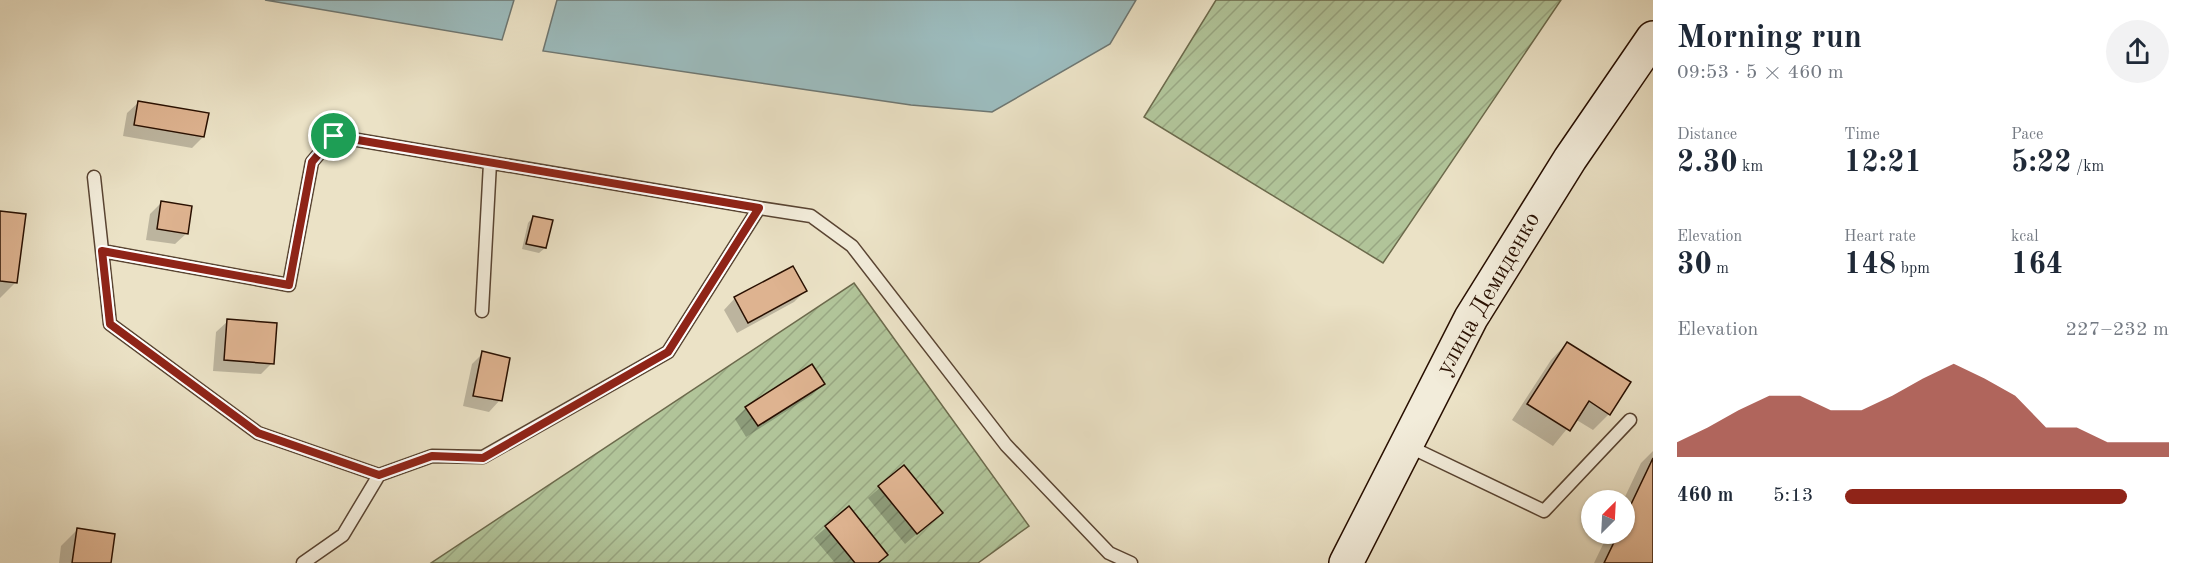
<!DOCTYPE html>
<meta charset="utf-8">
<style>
:root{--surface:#fff;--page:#f2f2f3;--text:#1f2937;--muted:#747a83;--accent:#8f2418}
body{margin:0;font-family:"Old Standard TT",serif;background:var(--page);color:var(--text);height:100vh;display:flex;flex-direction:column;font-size:22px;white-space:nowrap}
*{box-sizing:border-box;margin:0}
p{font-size:20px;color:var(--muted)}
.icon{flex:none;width:33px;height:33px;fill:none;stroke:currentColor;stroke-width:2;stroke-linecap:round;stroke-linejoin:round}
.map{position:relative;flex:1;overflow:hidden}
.details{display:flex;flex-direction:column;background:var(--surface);width:540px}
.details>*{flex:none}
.needle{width:39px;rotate:24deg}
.tools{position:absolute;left:1581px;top:490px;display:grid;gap:12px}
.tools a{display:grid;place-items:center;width:54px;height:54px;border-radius:50%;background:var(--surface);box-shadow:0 2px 4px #0004;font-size:30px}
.pin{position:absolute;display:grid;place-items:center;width:51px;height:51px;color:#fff;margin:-26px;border:3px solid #fff;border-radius:50%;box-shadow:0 2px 6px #0007}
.round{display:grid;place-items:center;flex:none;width:63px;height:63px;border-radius:32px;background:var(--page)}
.headline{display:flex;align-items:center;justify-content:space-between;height:102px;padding:0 24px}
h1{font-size:33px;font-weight:700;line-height:45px}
.figures{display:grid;grid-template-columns:repeat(3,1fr);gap:9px;height:102px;padding:6px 24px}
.figures div{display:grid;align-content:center}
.figures b{font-size:30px;font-weight:700}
.figures small{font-size:16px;font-weight:400}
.figures p{font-size:16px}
.chart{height:168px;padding:12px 24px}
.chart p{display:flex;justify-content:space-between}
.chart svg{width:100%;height:108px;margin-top:6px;fill:var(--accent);opacity:.7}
ul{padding:0 24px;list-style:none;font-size:20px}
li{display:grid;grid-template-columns:96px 72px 1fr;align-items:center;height:45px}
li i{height:15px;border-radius:8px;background:var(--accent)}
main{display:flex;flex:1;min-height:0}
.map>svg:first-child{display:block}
.garden{fill:url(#garden-furrows);stroke:#6c6a4c;stroke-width:1.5}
.water{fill:#9cbcbe;stroke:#6e7772;stroke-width:1.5}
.shadow{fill:#0003}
.building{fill:#deb390;stroke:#280f00;stroke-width:1.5}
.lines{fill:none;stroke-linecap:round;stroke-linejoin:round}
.lane-casing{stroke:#594432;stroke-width:15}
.secondary-casing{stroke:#280f00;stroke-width:36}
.lane{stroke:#f2ecda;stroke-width:12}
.secondary{stroke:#f2ecda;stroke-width:33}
.route-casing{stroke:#fff;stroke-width:12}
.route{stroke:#8f2418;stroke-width:8}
.labels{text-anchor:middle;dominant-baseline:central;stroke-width:5;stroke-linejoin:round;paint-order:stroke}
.street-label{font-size:24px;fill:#280f00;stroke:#f2ecda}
</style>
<main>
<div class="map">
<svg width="1653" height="563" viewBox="0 0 1653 563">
<defs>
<pattern id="garden-furrows" width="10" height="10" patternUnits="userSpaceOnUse" patternTransform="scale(1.5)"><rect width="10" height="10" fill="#b1c499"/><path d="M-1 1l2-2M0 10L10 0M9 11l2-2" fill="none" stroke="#98a782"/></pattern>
</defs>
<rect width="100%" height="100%" fill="#ebe2c6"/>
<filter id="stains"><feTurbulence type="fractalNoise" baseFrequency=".00333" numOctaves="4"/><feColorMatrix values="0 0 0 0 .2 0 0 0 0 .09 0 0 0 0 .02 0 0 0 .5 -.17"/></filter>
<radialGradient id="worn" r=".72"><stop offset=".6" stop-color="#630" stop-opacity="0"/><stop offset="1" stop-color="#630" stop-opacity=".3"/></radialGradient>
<path class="garden" d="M1216,0h345l-178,263 -239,-146z
M854,283l175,243 -51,37h-547z"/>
<path class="water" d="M265,0h249l-12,40z
M557,0h579l-26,44 -118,68 -81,-7 -368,-54z"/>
<path class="shadow" d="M139,102l64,35 -11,11 -69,-12 4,-23z
M161,203l26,30 -12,11 -29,-4 4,-26z
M0,212l15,71 -15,15z
M533,217l12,31 -6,5 -17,-4 6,-26z
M805,291l-11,11 -57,31 -13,-23 11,-12z
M228,321l44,42 -11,11 -48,-3 3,-39z
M1567,343l42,71 -16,16 -18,-11 -22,27 -41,-26 39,-60z
M483,353l17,47 -11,12 -26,-6 9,-42z
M823,384l-11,11 -66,42 -11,-18 11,-11z
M1653,451l-2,112h-57l14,-29h16l-1,-33 18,-38z
M904,467l37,46 -36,31 -37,-46z
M849,508l29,55h-43l-21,-25z
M77,530l32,33h-50l2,-17z"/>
<path class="building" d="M138,101l71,12 -5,24 -70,-12z
M161,201l31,5 -4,28 -31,-5z
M0,211l26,3 -9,69 -17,-2z
M533,216l20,4 -7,28 -20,-4z
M793,266l14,25 -59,32 -14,-26z
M227,319l50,4 -3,41 -50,-4z
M1567,342l64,40 -21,33 -21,-14 -19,30 -43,-27z
M482,351l28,7 -8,43 -29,-5z
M812,364l13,20 -67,42 -13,-19z
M1653,458v105h-49l14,-29h6v-15z
M904,465l39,48 -26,21 -39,-48z
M849,506l39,49 -10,8h-23l-30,-37z
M77,528l38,6 -4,29h-39z"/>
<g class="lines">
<g class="lane-casing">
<path id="lane" d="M94,177l16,147 148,109 121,42 -36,60 -40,28
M759,208l52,8 41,30 154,199 103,108 22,10
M102,251l187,34 23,-123 22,-26 425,72 -91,144 -185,105 -51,-1 -53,19
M482,311l8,-148
M1406,445l138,66 86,-91"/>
</g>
<g class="secondary-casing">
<path id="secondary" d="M1346,563l125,-245 99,-159 83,-121"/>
</g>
<use href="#lane" class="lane"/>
<use href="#secondary" class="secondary"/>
</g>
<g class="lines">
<g class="route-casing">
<path id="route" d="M334,136l425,72 -91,144 -185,106 -51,-2 -53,19 -121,-42 -148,-109 -8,-73 187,34 23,-123z"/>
</g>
<use href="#route" class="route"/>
</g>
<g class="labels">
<g class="street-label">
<text transform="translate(1489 294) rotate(-60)">улица Демиденко</text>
</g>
</g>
<rect width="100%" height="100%" filter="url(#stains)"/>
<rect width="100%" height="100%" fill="url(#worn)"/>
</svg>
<div class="tools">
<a><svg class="needle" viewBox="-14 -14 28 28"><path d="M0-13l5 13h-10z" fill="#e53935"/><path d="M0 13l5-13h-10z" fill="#747a83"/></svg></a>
</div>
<div class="pin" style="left:334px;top:136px;background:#1e9e55"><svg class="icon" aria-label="arrive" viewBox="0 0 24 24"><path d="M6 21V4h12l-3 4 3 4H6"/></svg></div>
</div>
<section class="details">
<div class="headline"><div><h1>Morning run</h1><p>09:53 · 5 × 460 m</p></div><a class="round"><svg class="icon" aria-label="share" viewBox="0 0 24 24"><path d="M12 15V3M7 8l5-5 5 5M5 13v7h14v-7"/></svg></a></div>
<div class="figures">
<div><p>Distance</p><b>2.30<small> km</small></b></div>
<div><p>Time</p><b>12:21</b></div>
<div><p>Pace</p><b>5:22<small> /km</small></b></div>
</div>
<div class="figures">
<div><p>Elevation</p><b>30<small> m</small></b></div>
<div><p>Heart rate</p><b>148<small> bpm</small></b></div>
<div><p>kcal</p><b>164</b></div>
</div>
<div class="chart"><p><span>Elevation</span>227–232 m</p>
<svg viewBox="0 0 160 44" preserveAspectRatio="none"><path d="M0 44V38L10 32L20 25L30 19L40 19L50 25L60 25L70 19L80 12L90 6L100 12L110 19L120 32L130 32L140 38L150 38L160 38V44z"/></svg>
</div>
<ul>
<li><b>460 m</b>5:13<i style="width:87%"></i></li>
</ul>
</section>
</main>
